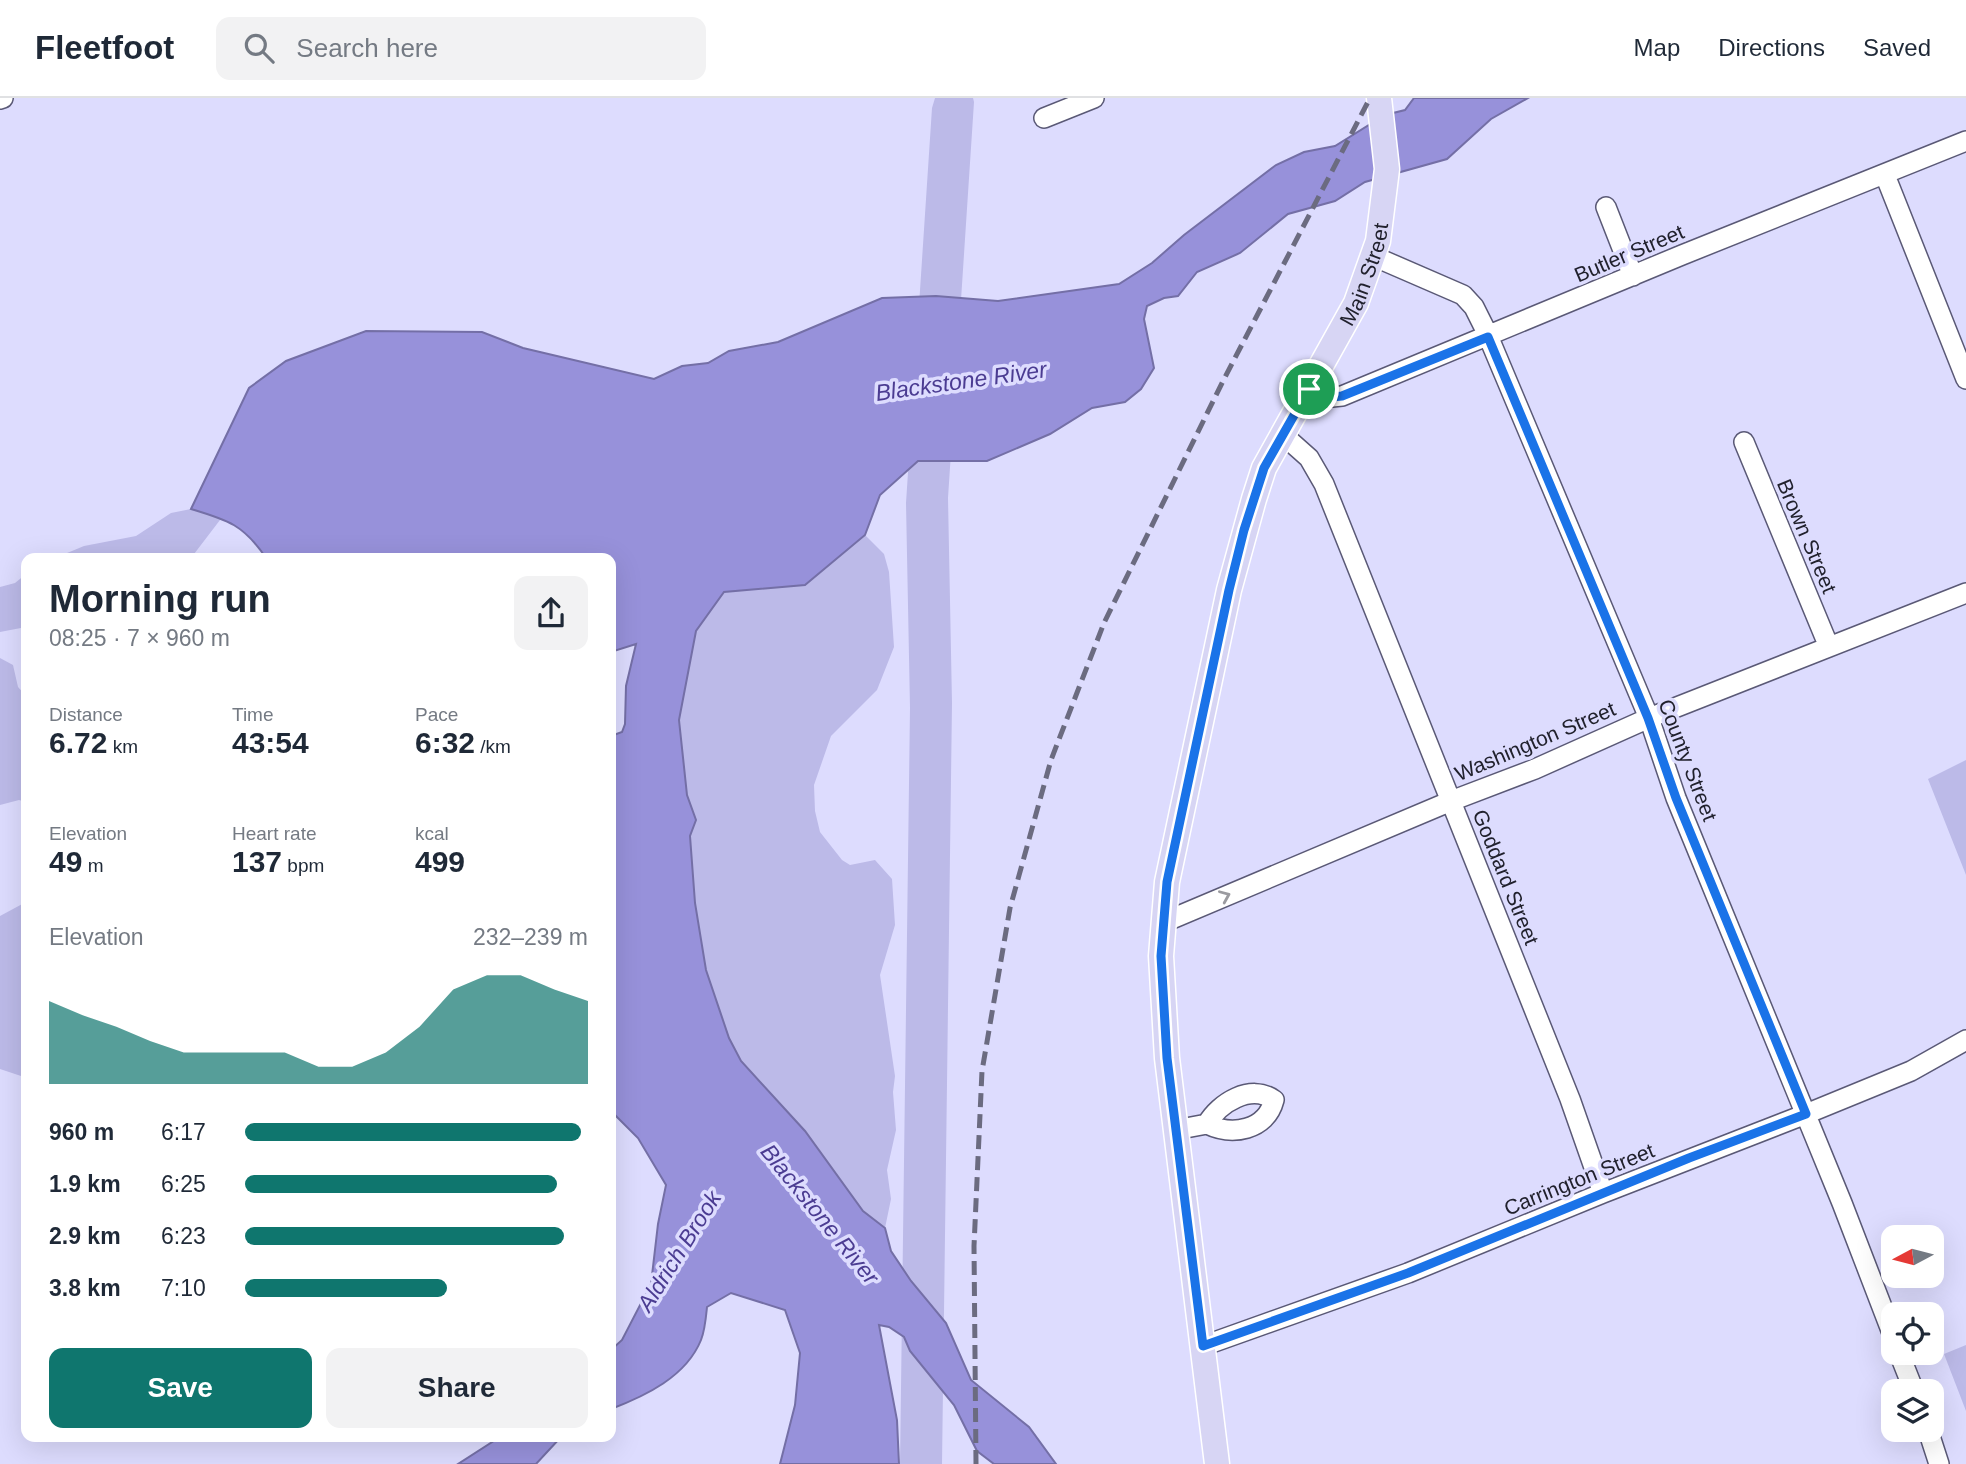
<!DOCTYPE html>
<meta charset="utf-8">
<style>
:root{--surface:#fff;--page:#f2f2f3;--text:#1f2937;--muted:#747a83;--line:#e0e1e3;--accent:#0f766e}
body{margin:0;font-family:Helvetica,sans-serif;background:var(--page);color:var(--text);height:100vh;display:flex;flex-direction:column;font-size:26px;white-space:nowrap}
*{box-sizing:border-box;margin:0}
p{font-size:23px;color:var(--muted)}
.icon{flex:none;width:38px;height:38px;fill:none;stroke:currentColor;stroke-width:2;stroke-linecap:round;stroke-linejoin:round}
.map{position:relative;flex:1;overflow:hidden}
.sheet{position:absolute;left:21px;top:455px;width:595px;height:889px;display:flex;flex-direction:column;background:var(--surface);border-radius:14px;box-shadow:0 7px 28px #0002}
.sheet>*{flex:none}
.needle{width:46px;rotate:263deg}
.fabs{position:absolute;left:1881px;top:1127px;display:grid;gap:14px}
.fabs a{display:grid;place-items:center;width:63px;height:63px;border-radius:14px;background:var(--surface);box-shadow:0 7px 28px #0002;font-size:35px}
.pin{position:absolute;display:grid;place-items:center;width:60px;height:60px;color:#fff;margin:-30px;border:4px solid #fff;border-radius:50%;box-shadow:0 2px 7px #0007}
.round{display:grid;place-items:center;flex:none;width:74px;height:74px;border-radius:14px;background:var(--page)}
.headline{display:flex;align-items:center;justify-content:space-between;height:119px;padding:0 28px}
h1{font-size:38px;font-weight:600;line-height:52px}
.figures{display:grid;grid-template-columns:repeat(3,1fr);gap:10px;height:119px;padding:7px 28px}
.figures div{display:grid;align-content:center}
.figures b{font-size:30px;font-weight:600}
.figures small{font-size:19px;font-weight:400}
.figures p{font-size:19px}
.chart{height:196px;padding:14px 28px}
.chart p{display:flex;justify-content:space-between}
.chart svg{width:100%;height:126px;margin-top:7px;fill:var(--accent);opacity:.7}
.cta{display:flex;gap:14px;margin-top:auto;padding:14px 28px}
.cta a{flex:1;height:80px;border-radius:14px;background:var(--accent);color:#fff;font-size:28px;font-weight:600;line-height:80px;text-align:center}
.cta a+a{background:var(--page);color:var(--text)}
ul{padding:0 28px;list-style:none;font-size:23px}
li{display:grid;grid-template-columns:112px 84px 1fr;align-items:center;height:52px}
li i{height:18px;border-radius:9px;background:var(--accent)}
header{display:flex;align-items:center;gap:42px;box-sizing:border-box;height:98px;padding:0 35px;background:var(--surface);border-bottom:2px solid var(--line)}
header strong{font-size:33px}
nav{display:flex;gap:38px;margin-inline-start:auto;font-size:24px}
.search{width:490px;height:63px;background:var(--page);display:flex;align-items:center;gap:18px;box-sizing:border-box;padding:0 24px;border-radius:14px;color:var(--muted);font-size:26px}
.map>svg:first-child{display:block}
.green{fill:#bcbae8}
.water{fill:#9791da;stroke:#746fa6;stroke-width:2}
.lines{fill:none;stroke-linecap:round;stroke-linejoin:round}
.minor-casing{stroke:#5a5976;stroke-width:22}
.major-casing{stroke:#fff;stroke-width:27}
.minor{stroke:#fff;stroke-width:19}
.major{stroke:#d7d5f4;stroke-width:24}
.rail{stroke:#6b6b80;stroke-width:5;stroke-dasharray:14 7;stroke-linecap:butt}
.oneway{stroke:#9b9ba0}
.route-casing{stroke:#fff;stroke-width:14}
.route{stroke:#1a73e8;stroke-width:9}
.labels{text-anchor:middle;dominant-baseline:central;stroke-width:7;stroke-linejoin:round;paint-order:stroke}
.street-label{font-size:21px;fill:#21212d;stroke:#dddcfe}
.water-label{font-size:23px;font-style:italic;fill:#4b3c92;stroke:#dddcfe}
</style>
<header>
<strong>Fleetfoot</strong>
<div class="search"><svg class="icon" aria-label="search" viewBox="0 0 24 24"><circle cx="10" cy="10" r="6"/><path d="M15 15l6 6"/></svg>Search here</div>
<nav><a>Map</a><a>Directions</a><a>Saved</a></nav>
</header>
<div class="map">
<svg width="1966" height="1366" viewBox="0 0 1966 1366">
<rect width="100%" height="100%" fill="#dddcfe"/>
<path class="green" d="M935,0h38l1,4 -26,396 4,205 -10,761h-42l10,-756 -4,-205 26,-395z
M191,411l34,10 -5,1 -29,38h-136l29,-12 52,-10 35,-23z
M865,437l19,19 5,18 5,75 -17,43 -46,46 -17,49 1,26 5,21 22,28 8,5 25,-5 17,19 3,46 -15,50 15,101 -2,16 3,38 -9,40 4,29 -6,29 -22,-17 -58,-80 -64,-70 -12,-23 -23,-68 -11,-67 -6,-67 7,-16 -9,-25 -8,-75 17,-89 28,-39 81,-7z
M26,476v53l-26,5v-45l15,-4z
M0,560l13,7 5,22 8,9v106l-7,-2 -19,5z
M1966,662v115l-38,-96z
M26,804v175h-2l-24,-8v-153z
M1966,1247v66l-22,-57z"/>
<path class="water" d="M1414,0h114l-37,21 -44,40 -82,23 -30,19 -47,13 -48,39 -43,19 -19,24 -14,2 -17,8 -3,13 10,49 -13,21 -16,13 -33,6 -42,26 -63,27h-69l-38,34 -15,40 -60,50 -81,7 -28,39 -17,89 8,75 9,25 -6,16 5,67 11,67 23,68 12,23 64,70 58,80 22,17 6,23 20,30 35,42 25,57 58,47 27,37h-62l-17,-13 -23,-46 -44,-54 -6,-14 -15,-10 -10,-2 18,95 2,44h-119l15,-59 5,-52 -15,-43 -54,-17 -24,14c-1,10 -2,23 -6,33 -15,37 -56,56 -90,69v-59l11,-10 29,-56 7,-60 8,-39 -28,-47 -27,-27v-375l11,-4 3,-8 1,-38 10,-42 -25,8v-94h-345c-22,-33 -38,-38 -75,-49l58,-121 37,-27 80,-30 116,1 41,16 131,31 28,-13 26,-3 21,-12 49,-9 104,-44 54,-2 62,5 121,-17 33,-21 32,-28 92,-70 28,-13 31,-6 50,-31 20,-5z
M500,1339h61l-25,27h-78z"/>
<g class="lines">
<g class="minor-casing">
<path id="minor" d="M0,1l3,-1
M1044,20l50,-20
M1885,77l81,204
M1606,109l27,69
M1373,158l90,39 11,12 12,24 163,387 27,80 166,405 52,135
M1309,291l23,8 10,-1 340,-141 284,-114
M1282,336l27,24 15,26 246,615 33,94
M1744,344l85,205
M1162,825l289,-122 84,-32 114,-51 317,-125
M1175,1032l32,-6c12,-21 44,-41 67,-24 -8,31 -42,36 -67,24
M1203,1248l205,-73 195,-80 203,-79 105,-43 55,-31
M1899,1255l15,38
M1928,1332l11,34"/>
</g>
<g class="major-casing">
<g id="major">
<path id="s1" d="M1217,1366l-50,-406 -6,-102 6,-74 62,-292 25,-91 10,-31 92,-165 22,-62 9,-72 -8,-71"/>
</g>
</g>
<use href="#minor" class="minor"/>
<use href="#major" class="major"/>
<path class="rail" d="M976,1366l-2,-218 8,-175 28,-163 41,-148 53,-137 119,-242 147,-283"/>
</g>
<defs><path id="oneway-chevron" d="M-2-3.5L2.5 0L-2 3.5" fill="none" stroke-width="1.6" stroke-linecap="round" stroke-linejoin="round" transform="scale(1.75)"/></defs>
<use class="oneway" href="#oneway-chevron" transform="translate(1225 798) rotate(-23)"/>
<g class="lines">
<g class="route-casing">
<path id="route" d="M1488,239l160,381 28,80 130,316 -117,44 -281,115 -205,73 -36,-288 -6,-102 6,-74 62,-292 15,-60 20,-62 45,-79 23,8 10,-1z"/>
</g>
<use href="#route" class="route"/>
</g>
<g class="labels">
<g class="street-label">
<text transform="translate(1629 155) rotate(-23)">Butler Street</text>
<text stroke="none"><textPath href="#s1" startOffset="1230">Main Street</textPath></text>
<text transform="translate(1807 438) rotate(67)">Brown Street</text>
<text transform="translate(1535 643) rotate(-23)">Washington Street</text>
<text transform="translate(1688 662) rotate(69)">County Street</text>
<text transform="translate(1506 779) rotate(68)">Goddard Street</text>
<text transform="translate(1579 1081) rotate(-22)">Carrington Street</text>
</g>
<g class="water-label">
<text transform="translate(961 283) rotate(-8)">Blackstone River</text>
<text transform="translate(820 1116) rotate(51)">Blackstone River</text>
<text transform="translate(679 1153) rotate(-58)">Aldrich Brook</text>
</g>
</g>
</svg>
<div class="fabs">
<a><svg class="needle" viewBox="-14 -14 28 28"><path d="M0-13l5 13h-10z" fill="#e53935"/><path d="M0 13l5-13h-10z" fill="#747a83"/></svg></a>
<a><svg class="icon" aria-label="locate" viewBox="0 0 24 24"><circle cx="12" cy="12" r="6"/><path d="M12 2v4M12 18v4M2 12h4M18 12h4"/></svg></a>
<a><svg class="icon" aria-label="layers" viewBox="0 0 24 24"><path d="M12 4l9 5-9 5-9-5zM3 14l9 5 9-5"/></svg></a>
</div>
<div class="pin" style="left:1309px;top:291px;background:#1e9e55"><svg class="icon" aria-label="arrive" viewBox="0 0 24 24"><path d="M6 21V4h12l-3 4 3 4H6"/></svg></div>
<section class="sheet">
<div class="headline"><div><h1>Morning run</h1><p>08:25 · 7 × 960 m</p></div><a class="round"><svg class="icon" aria-label="share" viewBox="0 0 24 24"><path d="M12 15V3M7 8l5-5 5 5M5 13v7h14v-7"/></svg></a></div>
<div class="figures">
<div><p>Distance</p><b>6.72<small> km</small></b></div>
<div><p>Time</p><b>43:54</b></div>
<div><p>Pace</p><b>6:32<small> /km</small></b></div>
</div>
<div class="figures">
<div><p>Elevation</p><b>49<small> m</small></b></div>
<div><p>Heart rate</p><b>137<small> bpm</small></b></div>
<div><p>kcal</p><b>499</b></div>
</div>
<div class="chart"><p><span>Elevation</span>232–239 m</p>
<svg viewBox="0 0 160 44" preserveAspectRatio="none"><path d="M0 44V15L10 20L20 24L30 29L40 33L50 33L60 33L70 33L80 38L90 38L100 33L110 24L120 11L130 6L140 6L150 11L160 15V44z"/></svg>
</div>
<ul>
<li><b>960 m</b>6:17<i style="width:98%"></i></li>
<li><b>1.9 km</b>6:25<i style="width:91%"></i></li>
<li><b>2.9 km</b>6:23<i style="width:93%"></i></li>
<li><b>3.8 km</b>7:10<i style="width:59%"></i></li>
</ul>
<div class="cta"><a>Save</a><a>Share</a></div>
</section>
</div>
